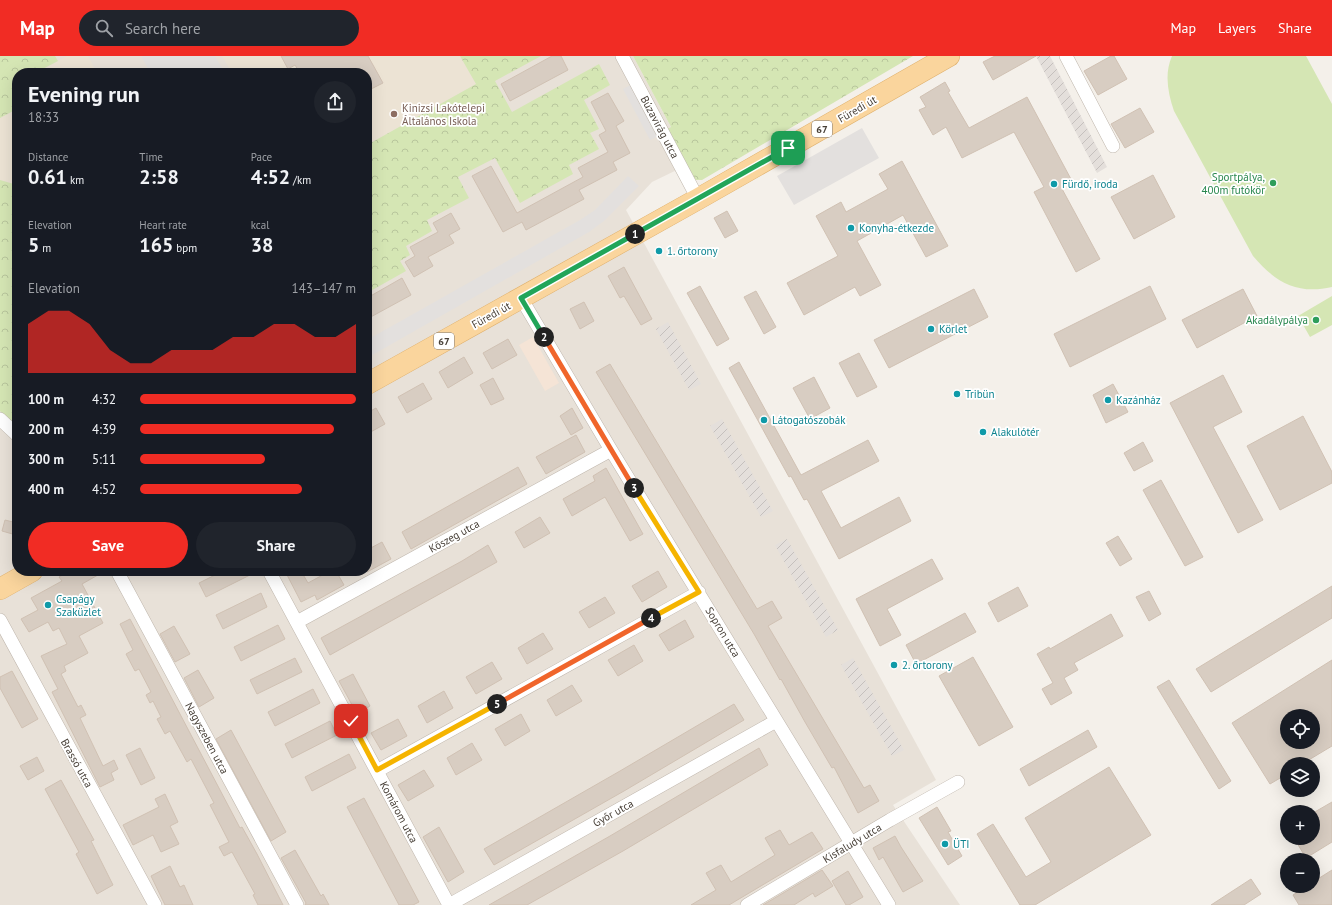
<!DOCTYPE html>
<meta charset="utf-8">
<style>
:root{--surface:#171b24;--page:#20242c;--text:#f1f3f6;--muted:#9ea1a6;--accent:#f12c24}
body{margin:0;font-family:"PT Sans",sans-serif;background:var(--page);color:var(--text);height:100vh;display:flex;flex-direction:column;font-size:15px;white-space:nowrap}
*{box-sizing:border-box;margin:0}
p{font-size:13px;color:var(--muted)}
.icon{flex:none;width:22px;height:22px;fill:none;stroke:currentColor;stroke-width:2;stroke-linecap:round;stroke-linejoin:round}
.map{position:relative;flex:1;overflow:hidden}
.panel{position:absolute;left:12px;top:12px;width:360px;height:508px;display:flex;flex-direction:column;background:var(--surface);border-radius:16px;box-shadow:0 4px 16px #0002}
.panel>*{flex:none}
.tools{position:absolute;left:1280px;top:653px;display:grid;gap:8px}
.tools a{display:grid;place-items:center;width:40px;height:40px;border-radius:50%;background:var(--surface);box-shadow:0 4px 16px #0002;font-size:20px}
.pin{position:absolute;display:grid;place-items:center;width:34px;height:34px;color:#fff;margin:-17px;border-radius:8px;box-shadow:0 2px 6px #0006}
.km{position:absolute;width:20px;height:20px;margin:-10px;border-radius:50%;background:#222;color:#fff;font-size:11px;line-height:20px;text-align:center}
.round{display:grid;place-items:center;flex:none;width:42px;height:42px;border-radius:21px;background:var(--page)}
.headline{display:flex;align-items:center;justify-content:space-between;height:68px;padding:0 16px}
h1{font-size:22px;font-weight:700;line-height:30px}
.stats{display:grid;grid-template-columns:repeat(3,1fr);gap:6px;height:68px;padding:4px 16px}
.stats div{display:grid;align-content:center}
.stats b{font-size:20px;font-weight:700}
.stats small{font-size:11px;font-weight:400}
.stats p{font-size:11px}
.chart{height:112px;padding:8px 16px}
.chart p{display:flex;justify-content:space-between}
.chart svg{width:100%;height:72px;margin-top:4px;fill:var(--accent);opacity:.7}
.action{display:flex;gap:8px;margin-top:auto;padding:8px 16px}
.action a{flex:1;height:46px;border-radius:24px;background:var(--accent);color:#fff;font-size:16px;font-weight:700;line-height:46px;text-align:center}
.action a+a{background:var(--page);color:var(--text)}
ul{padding:0 16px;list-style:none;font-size:13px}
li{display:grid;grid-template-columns:64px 48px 1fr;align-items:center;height:30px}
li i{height:10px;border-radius:5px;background:var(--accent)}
header{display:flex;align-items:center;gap:24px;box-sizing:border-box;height:56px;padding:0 20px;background:var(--accent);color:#fff}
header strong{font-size:19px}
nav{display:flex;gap:22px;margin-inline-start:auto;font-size:14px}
.search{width:280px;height:36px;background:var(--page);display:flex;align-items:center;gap:10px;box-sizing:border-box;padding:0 14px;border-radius:22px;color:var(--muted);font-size:15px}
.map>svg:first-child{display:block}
.residential{fill:#e8e1d8;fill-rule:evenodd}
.commercial{fill:#f5e4d6}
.industrial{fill:url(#industrial-furrows)}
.education{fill:#ece3d4}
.grass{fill:#d5e6b4}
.park{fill:url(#park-crowns)}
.parking{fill:#e3e0de}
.building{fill:#d8cdc2;stroke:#d0c1b3;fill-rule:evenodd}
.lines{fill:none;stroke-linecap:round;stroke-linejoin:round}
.minor-casing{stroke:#bfb6ac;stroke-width:14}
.primary-casing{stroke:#dfb06c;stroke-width:22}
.minor{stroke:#fff;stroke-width:13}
.primary{stroke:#fad59d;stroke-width:21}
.split-1-casing{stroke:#fff;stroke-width:8}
.split-2-casing{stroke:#fff;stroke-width:8}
.split-3-casing{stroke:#fff;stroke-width:8}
.split-4-casing{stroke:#fff;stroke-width:8}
.split-5-casing{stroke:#fff;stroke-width:8}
.split-6-casing{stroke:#fff;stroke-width:8}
.split-1{stroke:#22a559;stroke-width:5}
.split-2{stroke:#22a559;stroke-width:5}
.split-3{stroke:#f0652b;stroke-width:5}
.split-4{stroke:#f5b400;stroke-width:5}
.split-5{stroke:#f0652b;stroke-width:5}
.split-6{stroke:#f5b400;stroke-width:5}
.education-dot{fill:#8d6e63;stroke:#fff;stroke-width:1.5}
.leisure-dot{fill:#2e9e5b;stroke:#fff;stroke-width:1.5}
.culture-dot{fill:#0f9aa8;stroke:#fff;stroke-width:1.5}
.labels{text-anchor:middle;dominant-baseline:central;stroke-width:3.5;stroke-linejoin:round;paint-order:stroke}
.shield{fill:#fff;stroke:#7f7974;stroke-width:1}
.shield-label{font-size:10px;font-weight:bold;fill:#484038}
.education-label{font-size:11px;fill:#785e54;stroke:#fff;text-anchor:start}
.street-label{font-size:11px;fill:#484038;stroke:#fff}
.leisure-label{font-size:11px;fill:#27864d;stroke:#fff;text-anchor:end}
.culture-label{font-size:11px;fill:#0d838f;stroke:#fff;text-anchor:start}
</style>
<header>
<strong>Map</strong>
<div class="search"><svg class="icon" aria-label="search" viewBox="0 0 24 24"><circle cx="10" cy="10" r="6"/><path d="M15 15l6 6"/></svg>Search here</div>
<nav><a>Map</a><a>Layers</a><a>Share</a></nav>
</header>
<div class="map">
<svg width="1332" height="849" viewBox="0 0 1332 849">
<defs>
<pattern id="industrial-furrows" width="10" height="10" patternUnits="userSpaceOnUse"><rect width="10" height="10" fill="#e4dfdb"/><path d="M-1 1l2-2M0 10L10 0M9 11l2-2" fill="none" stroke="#c5c0bd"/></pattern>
<pattern id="park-crowns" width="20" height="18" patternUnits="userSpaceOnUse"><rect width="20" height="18" fill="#d5e6b4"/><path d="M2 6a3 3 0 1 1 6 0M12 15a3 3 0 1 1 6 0" fill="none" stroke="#b8c69c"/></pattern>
</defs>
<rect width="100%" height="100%" fill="#f4f0ea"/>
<path class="residential" d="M0,0h633l38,71 -5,3 19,36 -33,16 -26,28 310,570 -43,25 67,100h-960zM17,17h350v498h-350z"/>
<path class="commercial" d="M533,281l26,46 -14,8 -26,-46z"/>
<path class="industrial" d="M1036,0h14l57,111 -10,6z
M668,266l33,62 -12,6 -33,-61z
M722,363l51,92 -12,6 -51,-91z
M787,483l51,91 -12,7 -51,-92z
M853,602l51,92 -12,6 -51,-91z"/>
<path class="education" d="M67,0h21l9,17h-62z
M222,0h238l16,28 -109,61v-72h-135z
M17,53v76l-17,-5v-62z"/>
<path class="grass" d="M1172,0h134l26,48v183c-35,8 -57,-5 -79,-31l-79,-145c-6,-18 -10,-37 -2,-55z
M1332,240v29l-22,12 -12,-21z"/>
<path class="park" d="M0,0h55l3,5 -23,12h-18v36l-17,9z
M460,0h81l-46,25 17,31 87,-48 11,21 -26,15 15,29 -9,4 9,16 -30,16 4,9 -53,29 -25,-45 -37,19 11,21 -42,22 5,11 -26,15 4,9 -10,6 6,10 -39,22v-148l109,-61z
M633,0h280l-211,124h-6l-6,-5 -25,-45 6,-3z
M0,124l17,5v241l-4,-1 -13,-14z"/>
<path class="parking" d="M141,0h74l10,17h-81l5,-3z
M636,26l27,52 -13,6 -27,-51z
M862,72l17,30 -85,47 -17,-29z
M628,120l11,10 -35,35 -15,11 -222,126v-18l213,-120 15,-10z"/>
<path class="building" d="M281,0h87l15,27 -16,8v-18h-67l-5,-8 -7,4z
M552,0h9l7,14 -58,31 -9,-17z
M995,0h41l-43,24 -10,-18z
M1111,0h3l13,23 -29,16 -14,-24z
M945,26l5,9 -2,1 21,36 58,-31 45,84 -11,6 39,72 -24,13 -42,-80 10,-5 -30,-55 -52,26 -16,-31 -13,8 -14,-25 7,-3 -6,-10z
M608,37l16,28 -8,5 14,27 -17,9 4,8 -38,20 5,9 -58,31 -4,-8 -19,10 -31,-56 19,-10 26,47 66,-36 -5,-9 30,-16 -9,-17 7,-4 -15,-29z
M1140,52l14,24 -29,16 -14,-24z
M902,105l46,85 -22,11 -23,-42 -46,26 24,44 -21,11 -5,-9 -51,28 -17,-32 51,-27 -22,-40 25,-14 5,10 42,-23 -9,-15z
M1153,119l22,42 -41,22 -23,-42z
M727,155l11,20 -13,7 -11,-20z
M451,157l9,16 -11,6 5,8 -26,14 5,9 -19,11 -9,-15 10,-6 -5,-9 28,-15 -5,-9z
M624,211l28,52 -11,6 -17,-29 -4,2 -12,-22z
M402,222l9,17 -44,24v-21z
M700,230l29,53 -12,7 -30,-53z
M1150,230l16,33 -96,48 -16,-33z
M974,233l14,28 -99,51 -15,-28z
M1243,233l14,27 -60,32 -15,-28z
M756,235l20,36 -12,7 -20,-37z
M584,246l10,19 -14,8 -10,-20z
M508,283l9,16 -25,14 -9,-16z
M859,297l18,34 -20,10 -18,-34z
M464,301l9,16 -25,15 -9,-16z
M739,306l62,113 67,-35 11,21 -58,30 20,37 58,-31 12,24 -72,38 -32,-60 -3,1 -13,-24 -2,1 -60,-109z
M610,308l147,245 15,-8 10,17 -14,8 96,162 6,-3 9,16 -21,12 -24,-46 -2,1 -27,-46 -24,-43 -1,1 -26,-46 -158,-262z
M1223,319l19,37 -29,15 50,93 -25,13 -68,-130z
M814,321l16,31 -20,11 -17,-31z
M493,322l11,21 -13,6 -11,-20z
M423,327l9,16 -25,14 -9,-16z
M1113,328l15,28 -22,11 -13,-28z
M376,352l9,16 -18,10v-21z
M572,352l11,20 -12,7 -11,-19z
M1303,360l29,56v11l-52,27 -33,-64z
M576,379l9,17 -39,22 -10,-17z
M1143,386l10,19 -19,10 -10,-18z
M518,411l9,17 -116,65 -9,-17z
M606,412l37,66 -13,7 -25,-44 -33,19 -9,-17 32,-18 -2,-5z
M1161,424l42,77 -18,9 -42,-76z
M540,461l10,16 -26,15 -9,-16z
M5,464l12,3 -1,12 -14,-4z
M1118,480l14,23 -12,7 -14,-23z
M382,486l9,17 -24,13v-22z
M488,489l9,17 -167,93 -9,-17 141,-77z
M932,503l11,20 -56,30 14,26 -21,11 -24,-47z
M70,515h35l-23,13 21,39 -24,13 9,17 -24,13 2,5 -5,3 17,33 3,-2 5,10 -6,3 23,48 11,-6 4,9 -7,4 3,7 -14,7 -48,-95 6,-3 -17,-33 26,-12 -8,-16 -6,3 -5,-9 -19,10 -8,-13 17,-9 -7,-12 31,-17 -3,-4z
M223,515h35l-52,26 -7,-14z
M285,515h16l7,12 22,-12h6l8,14 -27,15 -2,-5 -14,7z
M658,515l9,16 -25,15 -10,-16z
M1332,530v32l-121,74 -15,-23z
M1018,531l10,19 -30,16 -10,-19z
M1149,535l12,23 -12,7 -13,-24z
M261,537l6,14 -44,22 -7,-14z
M605,541l10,16 -26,15 -10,-16z
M965,557l11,19 -60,32 -10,-19z
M1111,558l12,22 -49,27 4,7 -14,8 8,15 -21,12 -9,-16 11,-6 -16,-29 12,-7 1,2z
M130,563l110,209 2,-1 15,27 26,51h-25l-5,-10 2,-1 -23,-42 -8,4 -5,-9 10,-5 -19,-37 4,-2 -23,-44 -4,3 -17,-31 -5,3 -8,-15 4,-2 -8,-16 -3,2 -4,-8 5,-3 -12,-23 -4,2 -9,-17 7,-4 -13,-26z
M685,564l9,17 -25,14 -10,-16z
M278,569l7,14 -44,22 -7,-14z
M174,570l16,28 -15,8 -15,-28z
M543,577l10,16 -26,15 -9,-16z
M634,589l9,16 -25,15 -10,-16z
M973,601l40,70 -34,19 -40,-70z
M295,602l7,14 -45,22 -7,-14z
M1332,604v86l-30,18h-15v10l-17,10 -38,-61zM1287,660h26v26h-26z
M492,606l10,17 -26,15 -10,-17z
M198,614l16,28 -15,9 -15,-29z
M12,615l26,48 -16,9 -22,-40v-11z
M353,618l17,32 -13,8 -18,-33z
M1169,624l62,101 -12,8 -62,-102z
M572,629l10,16 -26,15 -9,-16z
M313,633l7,14 -45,23 -7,-14z
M444,635l9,17 -26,15 -9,-17z
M734,648l10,16 -120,71 -130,74 -10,-16 136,-78z
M521,658l9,17 -25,15 -10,-17z
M398,663l9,17 -26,14 -10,-17z
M330,665l7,14 -45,23 -7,-14z
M231,674l55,102 -15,9 -55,-102z
M1088,674l9,17 -68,39 -9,-17z
M472,687l10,17 -26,15 -9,-17z
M140,692l15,30 -14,7 -15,-30z
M759,692l9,17 -145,86 -96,54h-38l121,-69z
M349,698l7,14 -44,23 -7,-14z
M37,701l7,14 -16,9 -8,-14z
M1109,711l42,68 -116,70h-15l-43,-71 16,-10 33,53 25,-15 -26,-44z
M424,714l10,16 -26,15 -10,-16z
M61,724l33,60 -3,1 22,44 -16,9 -21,-40 3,-2 -34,-63z
M165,738l13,28 -8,4 9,18 -18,8 -8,-17 -20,10 -10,-20 36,-18 -4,-8z
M364,742l55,104 -6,3h-14l-52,-98z
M1332,746v40l-26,16 -12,-20h19v-25z
M937,751l14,24 -3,1 14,24 -14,9 -29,-47z
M439,771l25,45 -16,10 -25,-45z
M780,774l9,15 23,-13 11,17 -94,56h-38l25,-15 -10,-17 15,-8 10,17 44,-27 -10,-17z
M895,780l6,11 22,34 -20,11 -20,-35 -4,3 -6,-12z
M295,794l26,46 2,-2 6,11h-24l1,-2 -25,-45z
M170,810l10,21 4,-2 9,20h-28l-14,-29z
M822,814l11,16 -18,11 -2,-4 -19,12h-31z
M1332,814v35h-33l-6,-10 14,-9h6v-4z
M848,815l15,26 -14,8h-3l-14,-24z
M1251,823l10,15 -17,11h-33z"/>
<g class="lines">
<g class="minor-casing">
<path id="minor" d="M622,0l76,143
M1066,0l47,90
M521,242l90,152 278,455
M0,363l17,16
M117,515l180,334
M269,515l180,334 327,-184
M0,564l155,285
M297,566l314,-172
M377,715l322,-179
M747,849l143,-85 68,-38"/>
</g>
<g class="primary-casing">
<path id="primary" d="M367,328l331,-185 251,-143
M0,533l32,-18"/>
</g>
<use href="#minor" class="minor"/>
<use href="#primary" class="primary"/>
</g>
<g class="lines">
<g class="split-1-casing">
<path id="split-1" d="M635,178l153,-86"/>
</g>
<g class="split-2-casing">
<path id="split-2" d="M544,281l-23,-39 114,-64"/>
</g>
<g class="split-3-casing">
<path id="split-3" d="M544,281l90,151"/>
</g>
<g class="split-4-casing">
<path id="split-4" d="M634,432l65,104 -48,26"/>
</g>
<g class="split-5-casing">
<path id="split-5" d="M497,648l154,-86"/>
</g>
<g class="split-6-casing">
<path id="split-6" d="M351,665l26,49 120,-66"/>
</g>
<use href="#split-1" class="split-1"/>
<use href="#split-2" class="split-2"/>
<use href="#split-3" class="split-3"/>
<use href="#split-4" class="split-4"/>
<use href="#split-5" class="split-5"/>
<use href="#split-6" class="split-6"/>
</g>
<circle class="education-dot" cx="394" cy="58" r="4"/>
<g class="leisure-dot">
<circle cx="1273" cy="127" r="4"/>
<circle cx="1316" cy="264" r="4"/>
</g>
<g class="culture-dot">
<circle cx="1054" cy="128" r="4"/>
<circle cx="851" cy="172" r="4"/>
<circle cx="659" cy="195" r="4"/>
<circle cx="931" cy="273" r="4"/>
<circle cx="957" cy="338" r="4"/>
<circle cx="1108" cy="344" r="4"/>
<circle cx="764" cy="364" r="4"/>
<circle cx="983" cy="376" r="4"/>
<circle cx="48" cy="549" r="4"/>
<circle cx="894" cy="609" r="4"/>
<circle cx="945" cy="788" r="4"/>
</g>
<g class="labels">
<g class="shield">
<rect x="812" y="65" width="20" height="16" rx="3"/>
<rect x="434" y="277" width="20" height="16" rx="3"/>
</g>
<g class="shield-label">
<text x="822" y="73">67</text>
<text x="444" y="285">67</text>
</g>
<g class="education-label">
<text x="402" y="52">Kinizsi Lakótelepi<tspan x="402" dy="13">Általános Iskola</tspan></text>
</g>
<g class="street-label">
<text transform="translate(857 53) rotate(-30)">Füredi út</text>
<text transform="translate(660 71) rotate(62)">Búzavirág utca</text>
<text transform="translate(491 259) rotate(-29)">Füredi út</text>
<text transform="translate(454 480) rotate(-29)">Kőszeg utca</text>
<text transform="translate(723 576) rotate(59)">Sopron utca</text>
<text transform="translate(207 682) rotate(62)">Nagyszeben utca</text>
<text transform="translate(77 707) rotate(61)">Brassó utca</text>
<text transform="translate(399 756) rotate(62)">Komárom utca</text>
<text transform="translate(613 757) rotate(-29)">Győr utca</text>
<text transform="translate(852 787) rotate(-31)">Kisfaludy utca</text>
</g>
<g class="leisure-label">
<text x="1265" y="121">Sportpálya,<tspan x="1265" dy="13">400m futókör</tspan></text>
<text x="1308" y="264">Akadálypálya</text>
</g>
<g class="culture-label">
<text x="1062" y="128">Fürdő, iroda</text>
<text x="859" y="172">Konyha-étkezde</text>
<text x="667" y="195">1. őrtorony</text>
<text x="939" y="273">Körlet</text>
<text x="965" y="338">Tribün</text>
<text x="1116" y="344">Kazánház</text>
<text x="772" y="364">Látogatószobák</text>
<text x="991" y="376">Alakulótér</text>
<text x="56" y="543">Csapágy<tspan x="56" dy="13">Szaküzlet</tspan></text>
<text x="902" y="609">2. őrtorony</text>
<text x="953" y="788">ÜTI</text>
</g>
</g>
</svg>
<div class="tools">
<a><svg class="icon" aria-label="locate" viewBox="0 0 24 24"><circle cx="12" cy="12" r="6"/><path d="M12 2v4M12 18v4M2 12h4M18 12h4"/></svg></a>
<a><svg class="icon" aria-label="layers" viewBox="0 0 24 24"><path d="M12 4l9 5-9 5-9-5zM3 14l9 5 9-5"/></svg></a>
<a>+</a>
<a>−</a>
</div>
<div class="pin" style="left:788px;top:92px;background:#1e9e55"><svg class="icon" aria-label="arrive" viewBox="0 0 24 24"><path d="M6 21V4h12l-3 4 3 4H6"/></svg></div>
<div class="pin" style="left:351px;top:665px;background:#d93025"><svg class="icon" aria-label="check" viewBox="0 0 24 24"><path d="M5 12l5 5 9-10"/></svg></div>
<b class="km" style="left:635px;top:178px">1</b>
<b class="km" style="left:544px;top:281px">2</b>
<b class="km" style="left:634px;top:432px">3</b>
<b class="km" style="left:651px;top:562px">4</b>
<b class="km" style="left:497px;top:648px">5</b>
<section class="panel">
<div class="headline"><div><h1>Evening run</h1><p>18:33</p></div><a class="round"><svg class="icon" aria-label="share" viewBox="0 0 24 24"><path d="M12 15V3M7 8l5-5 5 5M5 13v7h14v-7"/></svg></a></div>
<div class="stats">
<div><p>Distance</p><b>0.61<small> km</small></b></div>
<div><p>Time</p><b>2:58</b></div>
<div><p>Pace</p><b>4:52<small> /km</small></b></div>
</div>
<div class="stats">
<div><p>Elevation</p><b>5<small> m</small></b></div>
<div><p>Heart rate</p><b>165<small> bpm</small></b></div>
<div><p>kcal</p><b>38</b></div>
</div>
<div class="chart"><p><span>Elevation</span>143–147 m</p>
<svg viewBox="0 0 160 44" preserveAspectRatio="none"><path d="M0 44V14L10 6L20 6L30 14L40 30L50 38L60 38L70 30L80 30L90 30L100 22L110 22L120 14L130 14L140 22L150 22L160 14V44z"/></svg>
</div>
<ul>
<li><b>100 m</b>4:32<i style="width:100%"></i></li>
<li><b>200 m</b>4:39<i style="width:90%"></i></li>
<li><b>300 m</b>5:11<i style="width:58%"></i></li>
<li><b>400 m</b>4:52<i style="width:75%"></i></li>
</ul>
<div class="action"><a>Save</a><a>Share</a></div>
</section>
</div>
